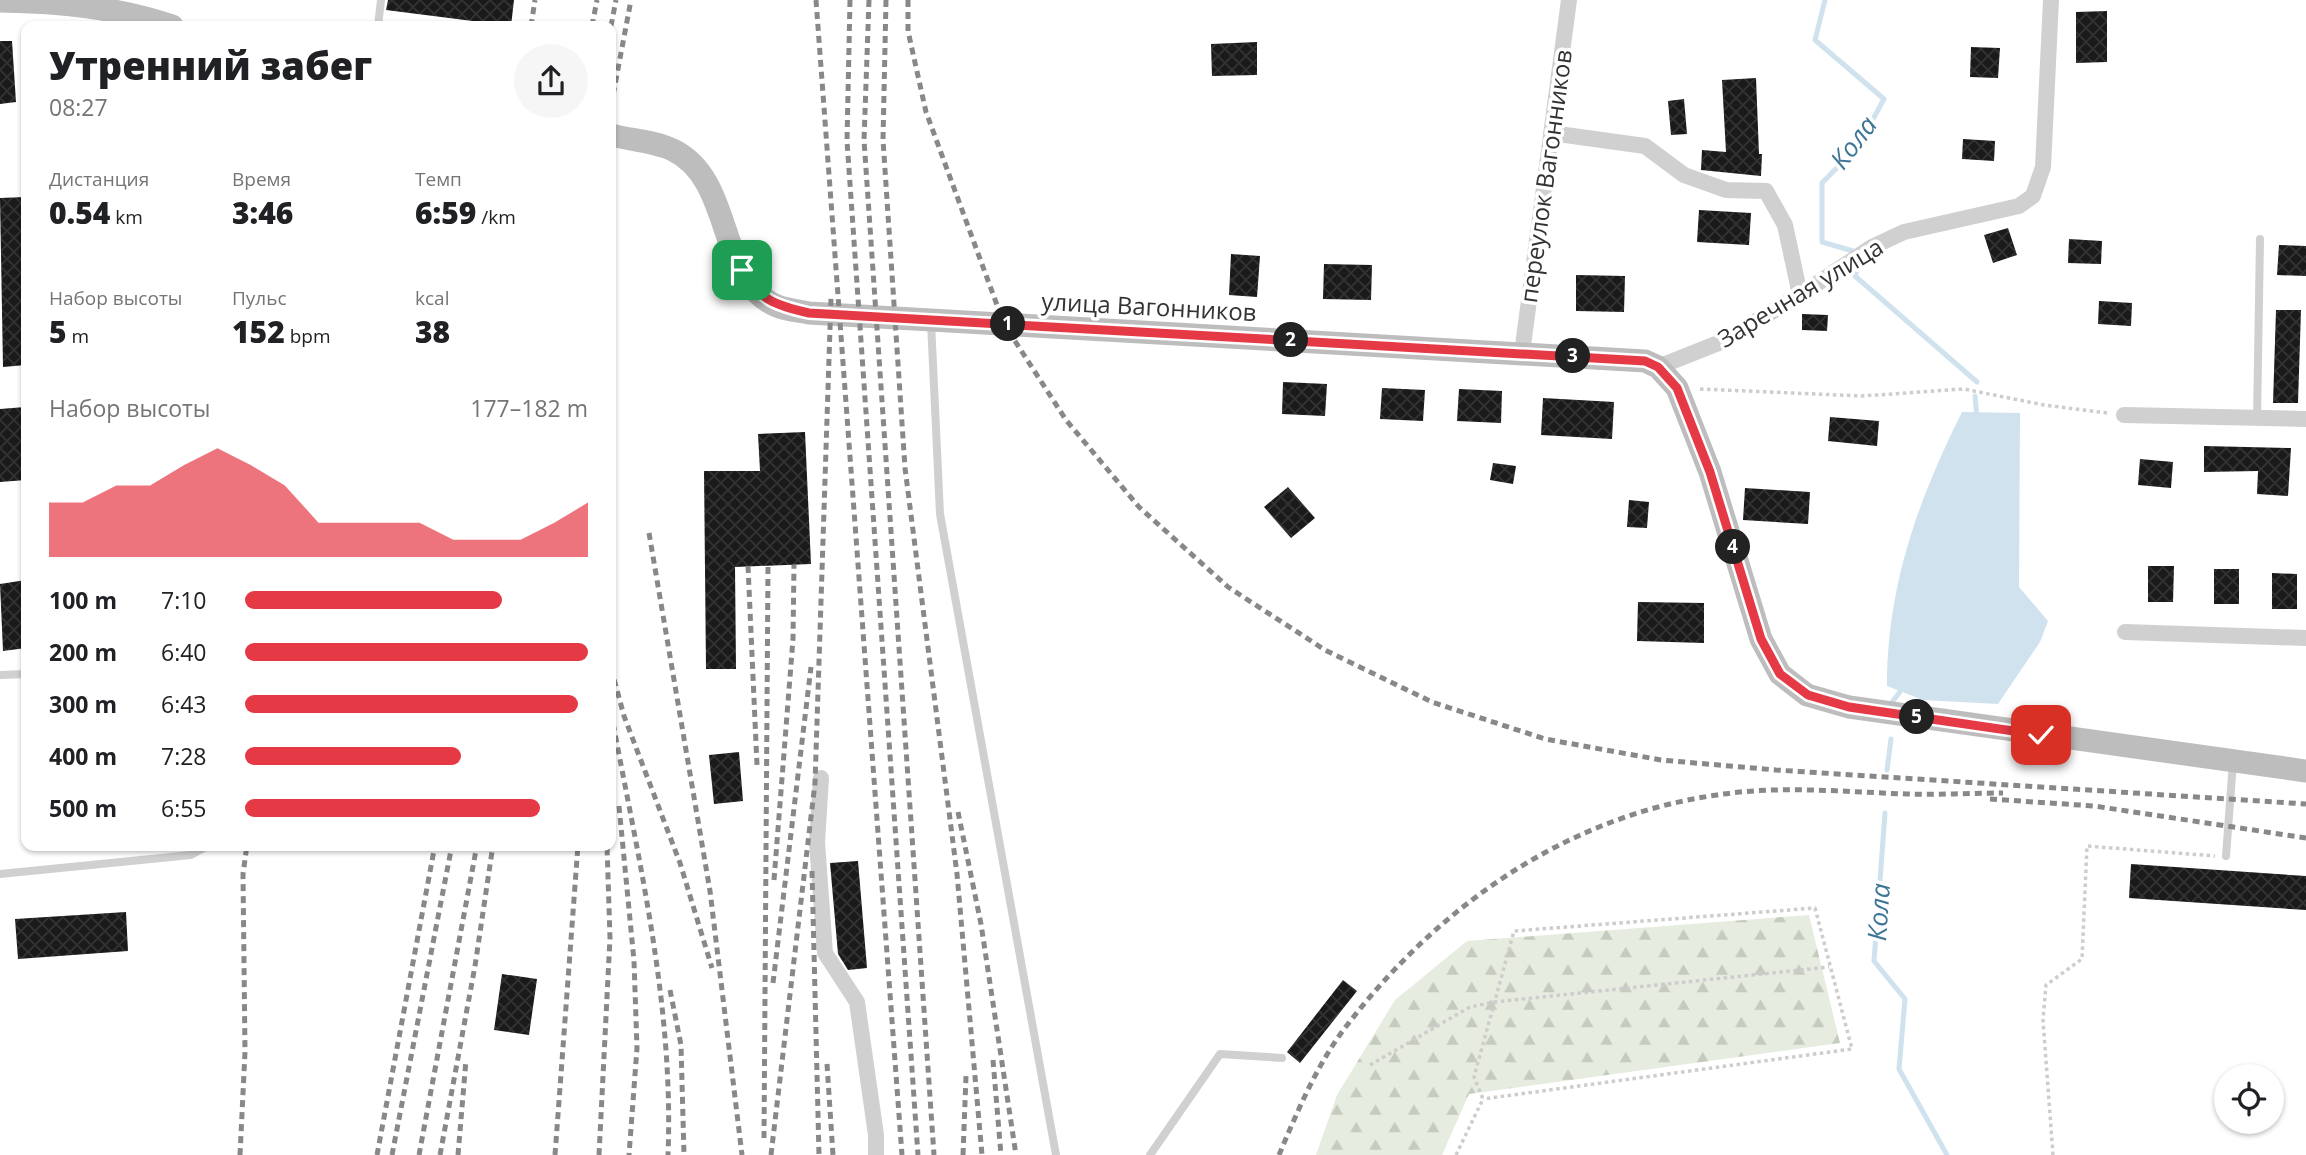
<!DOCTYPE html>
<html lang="ru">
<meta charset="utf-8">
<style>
:root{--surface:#fff;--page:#f6f6f6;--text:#202124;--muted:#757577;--accent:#e63946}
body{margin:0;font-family:"Open Sans",sans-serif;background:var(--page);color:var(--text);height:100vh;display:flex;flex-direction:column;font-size:26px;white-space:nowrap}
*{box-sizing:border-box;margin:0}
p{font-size:23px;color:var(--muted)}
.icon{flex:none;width:38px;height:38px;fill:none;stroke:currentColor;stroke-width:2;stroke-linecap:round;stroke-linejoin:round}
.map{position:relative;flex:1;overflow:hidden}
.side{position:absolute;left:21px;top:21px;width:595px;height:830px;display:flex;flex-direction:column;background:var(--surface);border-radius:14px;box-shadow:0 2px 5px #0004}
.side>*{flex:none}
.controls{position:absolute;left:2214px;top:1064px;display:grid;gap:14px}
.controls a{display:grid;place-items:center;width:70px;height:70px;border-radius:50%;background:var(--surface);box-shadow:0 2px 5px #0004;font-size:35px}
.pin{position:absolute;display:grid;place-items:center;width:60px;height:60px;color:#fff;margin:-30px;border-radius:14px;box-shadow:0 4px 10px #0006}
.km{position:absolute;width:35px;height:35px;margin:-18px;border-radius:50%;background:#222;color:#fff;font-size:19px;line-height:35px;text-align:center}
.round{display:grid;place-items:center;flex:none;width:74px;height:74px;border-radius:37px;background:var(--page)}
.head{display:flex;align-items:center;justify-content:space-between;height:119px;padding:0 28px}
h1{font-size:38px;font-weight:800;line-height:52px}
.stats{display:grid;grid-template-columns:repeat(3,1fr);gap:10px;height:119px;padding:7px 28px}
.stats div{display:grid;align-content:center}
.stats b{font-size:30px;font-weight:800}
.stats small{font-size:19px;font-weight:400}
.stats p{font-size:19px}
.chart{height:196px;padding:14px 28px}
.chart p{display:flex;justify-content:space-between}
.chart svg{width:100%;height:126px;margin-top:7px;fill:var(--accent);opacity:.7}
ul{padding:0 28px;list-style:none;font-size:23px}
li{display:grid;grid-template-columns:112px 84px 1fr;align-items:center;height:52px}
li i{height:18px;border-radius:9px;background:var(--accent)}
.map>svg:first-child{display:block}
.forest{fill:url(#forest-firs)}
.water{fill:#cfe2ee}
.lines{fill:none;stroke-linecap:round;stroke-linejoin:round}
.stream{stroke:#cfe2ee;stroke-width:5}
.building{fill:url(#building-cross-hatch)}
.path{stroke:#cdcdcd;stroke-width:3.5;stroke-dasharray:3.5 3.5;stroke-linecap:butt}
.lane{stroke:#d0d0d0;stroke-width:8}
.street{stroke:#d0d0d0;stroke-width:16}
.secondary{stroke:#bdbdbd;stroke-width:23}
.rail{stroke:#888;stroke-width:5;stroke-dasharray:7 5;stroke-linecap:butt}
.route-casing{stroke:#fff;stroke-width:14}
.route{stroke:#e63946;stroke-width:9}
.labels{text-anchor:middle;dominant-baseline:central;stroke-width:7;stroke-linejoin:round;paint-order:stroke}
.street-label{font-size:24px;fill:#333;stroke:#fff}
.water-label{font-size:26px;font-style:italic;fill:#3f7597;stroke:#fff}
</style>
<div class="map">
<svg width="2306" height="1155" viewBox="0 0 2306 1155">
<defs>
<pattern id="forest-firs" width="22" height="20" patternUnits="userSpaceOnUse" patternTransform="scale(1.75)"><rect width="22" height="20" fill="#e6ecdf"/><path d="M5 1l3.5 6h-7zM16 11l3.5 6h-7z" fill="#c6cbc0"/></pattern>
<pattern id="building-cross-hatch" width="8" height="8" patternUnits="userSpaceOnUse" patternTransform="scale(1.75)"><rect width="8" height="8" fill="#1a1a1a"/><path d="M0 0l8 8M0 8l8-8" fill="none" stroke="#333"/></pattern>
</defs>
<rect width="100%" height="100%" fill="#fff"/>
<path class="forest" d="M1809,915l31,128 -371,51 -27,61h-126l21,-60 58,-95 72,-59z"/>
<path class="water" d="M1962,412l58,1 -1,174 29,34 -8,21 -42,62 -75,-4 -36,-14c0,-100 31,-186 75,-274z"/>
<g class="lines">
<path class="stream" d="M1825,0l-10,40 69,59 -25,46 -37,38v59l31,9
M1860,262l-5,14 122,106
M1975,396l2,22
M1893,701l9,-12
M1887,770l4,-31
M1885,813l-11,148 31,38 -6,70 48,86"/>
</g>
<path class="building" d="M388,0h126l-3,26 -125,-16z
M2107,11v51l-31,1v-51z
M0,41h12l4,61 -16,2z
M1257,42v33l-45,1 -1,-32z
M1971,47l29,1 -2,30 -28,-1z
M1756,78l3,76h3l-1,22 -60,-6 1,-20 24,2 -4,-72z
M1684,99l3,35 -16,1 -3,-34z
M1963,139l32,2 -1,20 -32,-2z
M25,197l1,168 -23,2 -3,-169z
M1699,210l52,3 -2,32 -52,-3z
M2008,228l9,27 -24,8 -9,-28z
M2069,239l33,2 -1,23 -33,-1z
M2279,245l27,1v30l-29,-1z
M1231,254l29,2 -3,41 -28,-2z
M1324,264l48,1 -1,35 -48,-1z
M1576,275l49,1 -1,36 -48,-1z
M2099,301l33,2 -1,23 -33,-2z
M2276,310h25l-3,93h-25z
M1802,314l26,1 -1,16 -25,-1z
M1283,382l44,2 -2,32 -43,-2z
M1382,388l43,2 -2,31 -43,-2z
M1459,389l43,2 -1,32 -44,-2z
M1543,398l71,4 -2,37 -71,-4z
M25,407l1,73 -26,2v-73z
M1830,417l49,4 -2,25 -49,-5z
M805,432l6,132 -76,3 1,102h-30l-2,-198h56l-2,-37z
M2204,446l87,2 -3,48 -31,-2 1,-23 -54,1z
M2140,459l33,3 -2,26 -33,-3z
M1493,463l23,3 -3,18 -23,-4z
M1288,487l27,31 -24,20 -27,-31z
M1745,488l65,4 -2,32 -65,-4z
M1629,500l20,2 -2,26 -20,-1z
M2148,566h26l-1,36h-25z
M2214,569h25v35h-25z
M2272,573l25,1v35h-25z
M26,580v68l-23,3 -3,-67z
M1638,602l66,1v40l-67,-2z
M739,752l4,49 -29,3 -5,-49z
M858,861l9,107 -19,2 -10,-16 -8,-91z
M2131,864l175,12v34l-177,-12z
M126,912l2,39 -110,8 -3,-40z
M502,974l35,5 -8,56 -35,-5z
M1343,980l14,11 -57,72 -13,-11z"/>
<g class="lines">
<path class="path" d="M1700,389l162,7 102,-7 80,16 63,8
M1370,1065l100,-58 24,-5 335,-35
M1456,1155l27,-56 -9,-22 40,-146 301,-23 37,141 -369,50
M2053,1155l-10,-135 3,-35 36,-26 5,-113 128,10"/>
<path class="lane" d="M378,26l3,-26
M931,322l9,192 116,641
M2257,420l3,-181
M0,675l26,-1
M2226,856l7,-94
M0,874l191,-19 18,-10
M1150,1155l70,-101 62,4"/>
<path class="street" d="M1551,133l94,13 39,29 42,15 40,1 19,34 15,70
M1522,353l47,-353
M1658,367l63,-25 79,-47 72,-48 32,-15 115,-26 14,-10 10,-29 8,-167
M2124,415l182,4
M2125,632l181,6
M821,778l-4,64 8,111 32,49 19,133v20"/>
<path class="secondary" d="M0,1c59,1 116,6 172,25
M611,135c19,5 44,6 62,15 62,30 43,131 104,156 10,4 22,5 32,7l836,48 13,6 19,21 33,84 51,167 19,35 27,21 42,12 457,64"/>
<path class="rail" d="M816,0l86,1155
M850,0l-3,141 71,1014
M869,0l-5,140 70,1015
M886,0l-3,140 22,328 52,406 25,281
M908,0v31l18,81 78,212 62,96 73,87 89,80 97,63 107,52 113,37 116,21 115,10 530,34
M531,26l4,-26
M592,26l5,-26
M611,26l5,-26
M611,106l20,-106
M649,533l61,358 32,264
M748,566l9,199
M611,668l13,48 56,147 32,105
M611,712c27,147 63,292 57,443
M1990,799l104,7 212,32
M619,806l15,155 3,87 -8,107
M958,812l23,112 35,231
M812,871l7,284
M774,880l19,-241 1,-74
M773,983l38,-316
M670,990l11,55 3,110
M993,1060l8,95
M827,1064l6,91
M764,1138l4,-572
M240,1155l5,-103 -2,-178 4,-29
M377,1155l58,-310
M392,1155l60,-310
M419,1155l58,-310
M440,1155l35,-189 18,-121
M458,1155l8,-95
M555,1155l23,-310
M599,1155l11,-217 -3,-93
M771,1155l44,-372 16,-485
M963,1155l3,-79
M1279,1155c19,-45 39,-93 69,-131 91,-118 219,-208 369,-229 62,-10 127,-3 190,-1 32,1 64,-1 96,-1"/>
</g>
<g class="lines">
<g class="route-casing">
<path id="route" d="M742,270c20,31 32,35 67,43l836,48 13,6 19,21 33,84 51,167 19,35 28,21 41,12 192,28"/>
</g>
<use href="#route" class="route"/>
</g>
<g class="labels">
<g class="street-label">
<text transform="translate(1545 176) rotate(-82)">переулок Вагонников</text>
<text transform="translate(1800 292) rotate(-31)">Заречная улица</text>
<text transform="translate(1149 306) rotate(3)">улица Вагонников</text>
</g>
<g class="water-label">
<text transform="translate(1853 142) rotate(-53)">Кола</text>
<text transform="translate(1878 912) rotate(-86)">Кола</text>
</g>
</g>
</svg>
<div class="controls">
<a><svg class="icon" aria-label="locate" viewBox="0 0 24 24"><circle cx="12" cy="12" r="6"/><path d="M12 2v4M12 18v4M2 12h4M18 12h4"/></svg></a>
</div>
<div class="pin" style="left:742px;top:270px;background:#1e9e55"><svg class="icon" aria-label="arrive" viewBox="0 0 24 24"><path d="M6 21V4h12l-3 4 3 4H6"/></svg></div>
<div class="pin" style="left:2041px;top:735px;background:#d93025"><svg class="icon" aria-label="check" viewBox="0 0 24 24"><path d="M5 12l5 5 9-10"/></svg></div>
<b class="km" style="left:1008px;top:324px">1</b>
<b class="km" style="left:1291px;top:340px">2</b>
<b class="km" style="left:1573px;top:356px">3</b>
<b class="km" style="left:1733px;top:547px">4</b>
<b class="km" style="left:1917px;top:717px">5</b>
<section class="side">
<div class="head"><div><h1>Утренний забег</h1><p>08:27</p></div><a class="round"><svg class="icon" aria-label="share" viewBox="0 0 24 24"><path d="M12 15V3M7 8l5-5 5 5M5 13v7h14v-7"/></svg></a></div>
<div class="stats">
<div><p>Дистанция</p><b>0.54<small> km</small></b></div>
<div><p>Время</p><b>3:46</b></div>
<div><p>Темп</p><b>6:59<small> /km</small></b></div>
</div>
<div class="stats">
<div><p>Набор высоты</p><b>5<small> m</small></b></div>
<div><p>Пульс</p><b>152<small> bpm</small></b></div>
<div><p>kcal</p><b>38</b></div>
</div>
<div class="chart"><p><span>Набор высоты</span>177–182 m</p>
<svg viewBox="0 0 160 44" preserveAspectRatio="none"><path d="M0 44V25L10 25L20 19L30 19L40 12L50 6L60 12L70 19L80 32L90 32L100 32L110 32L120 38L130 38L140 38L150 32L160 25V44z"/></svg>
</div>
<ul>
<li><b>100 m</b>7:10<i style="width:75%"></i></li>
<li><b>200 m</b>6:40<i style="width:100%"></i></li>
<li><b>300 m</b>6:43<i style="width:97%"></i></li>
<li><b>400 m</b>7:28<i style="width:63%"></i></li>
<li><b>500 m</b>6:55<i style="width:86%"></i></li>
</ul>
</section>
</div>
